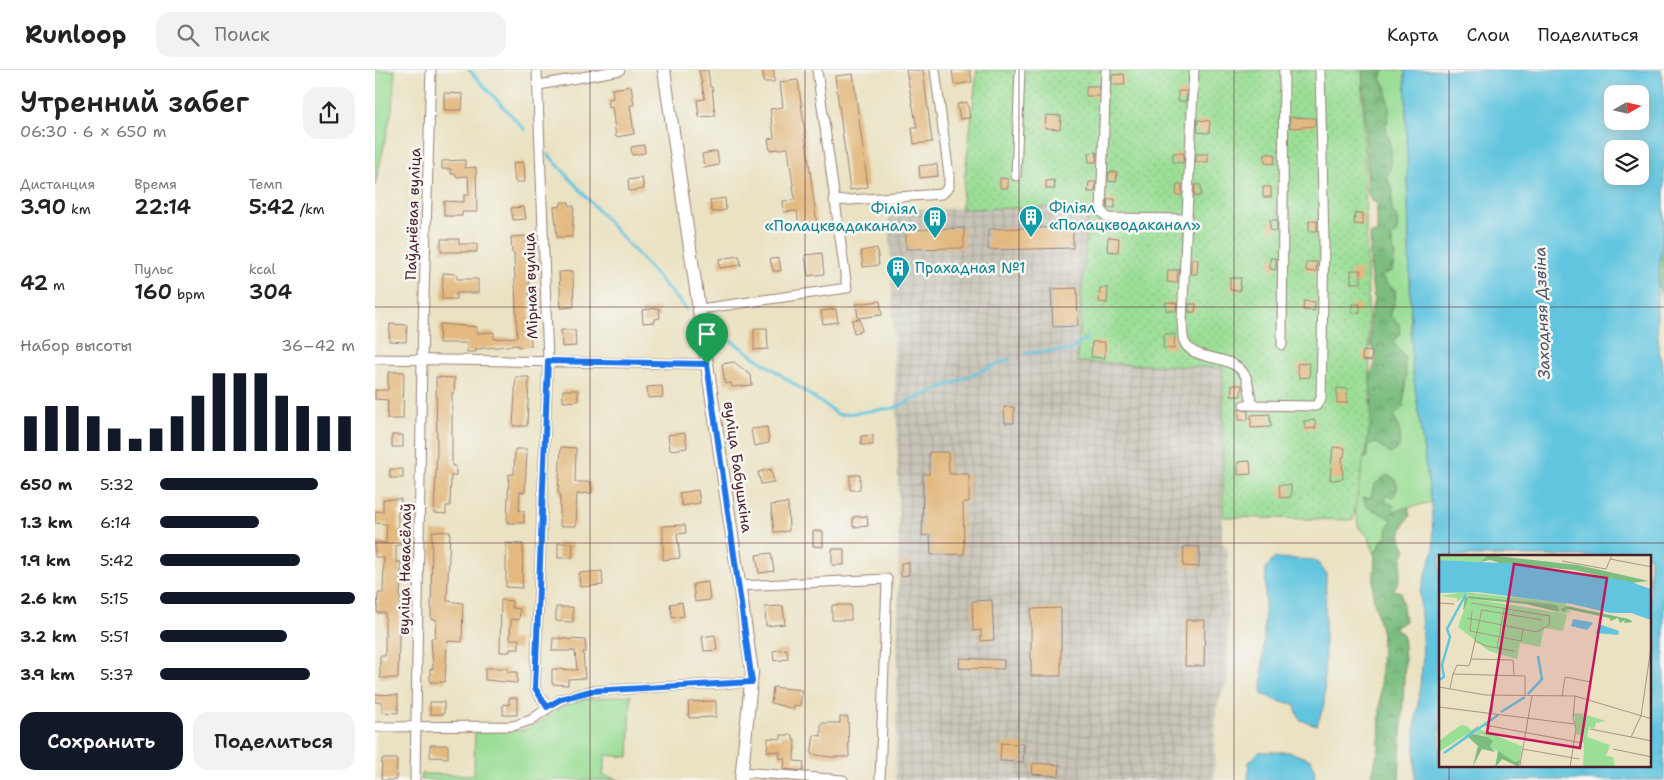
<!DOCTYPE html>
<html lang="ru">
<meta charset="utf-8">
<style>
:root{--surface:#fff;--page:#f2f2f2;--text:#222;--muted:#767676;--line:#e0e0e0;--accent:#111827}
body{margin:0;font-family:"Shantell Sans",sans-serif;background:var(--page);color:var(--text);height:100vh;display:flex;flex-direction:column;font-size:19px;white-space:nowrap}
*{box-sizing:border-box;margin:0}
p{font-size:16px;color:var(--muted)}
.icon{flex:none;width:28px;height:28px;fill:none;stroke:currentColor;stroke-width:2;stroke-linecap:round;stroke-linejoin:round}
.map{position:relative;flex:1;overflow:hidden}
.sheet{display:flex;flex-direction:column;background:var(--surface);width:375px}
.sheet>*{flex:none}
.needle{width:32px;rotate:81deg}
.fabs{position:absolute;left:1229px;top:15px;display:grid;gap:10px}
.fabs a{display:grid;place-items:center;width:45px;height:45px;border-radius:10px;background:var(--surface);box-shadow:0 2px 12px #0003;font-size:25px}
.pin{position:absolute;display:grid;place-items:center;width:42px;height:42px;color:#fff;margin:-51px -21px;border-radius:50% 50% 50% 0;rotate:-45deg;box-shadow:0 0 5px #0007}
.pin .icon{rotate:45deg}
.round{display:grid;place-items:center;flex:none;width:52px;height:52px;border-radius:15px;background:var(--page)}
.head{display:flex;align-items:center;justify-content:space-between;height:85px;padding:0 20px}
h1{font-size:28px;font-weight:600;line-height:38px}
.metrics{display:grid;grid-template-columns:repeat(3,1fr);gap:8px;height:85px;padding:5px 20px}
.metrics div{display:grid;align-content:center}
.metrics b{font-size:21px;font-weight:600}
.metrics small{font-size:14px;font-weight:400}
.metrics p{font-size:14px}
.chart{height:140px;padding:10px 20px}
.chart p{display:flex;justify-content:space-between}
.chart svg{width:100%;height:90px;margin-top:5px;stroke:var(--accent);stroke-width:6}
.cta{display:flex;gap:10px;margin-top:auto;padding:10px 20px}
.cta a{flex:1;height:58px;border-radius:15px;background:var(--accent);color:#fff;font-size:20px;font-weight:600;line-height:58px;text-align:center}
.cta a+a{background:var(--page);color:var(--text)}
ul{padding:0 20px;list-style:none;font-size:16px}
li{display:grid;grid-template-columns:80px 60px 1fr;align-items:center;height:38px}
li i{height:12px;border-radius:6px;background:var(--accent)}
header{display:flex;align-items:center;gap:30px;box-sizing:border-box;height:70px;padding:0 25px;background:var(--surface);border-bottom:1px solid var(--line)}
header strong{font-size:24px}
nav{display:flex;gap:28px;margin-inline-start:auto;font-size:18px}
.search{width:350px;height:45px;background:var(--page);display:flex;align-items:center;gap:12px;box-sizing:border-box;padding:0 18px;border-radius:15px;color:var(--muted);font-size:19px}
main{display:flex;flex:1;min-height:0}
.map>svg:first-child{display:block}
.industrial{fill:url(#industrial-grid)}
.grass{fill:#9bde96;stroke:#727e60}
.forest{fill:url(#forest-crowns);stroke:#636e55}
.garden{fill:url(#garden-dots);stroke:#727e60}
.water{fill:#62c5df;stroke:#567285;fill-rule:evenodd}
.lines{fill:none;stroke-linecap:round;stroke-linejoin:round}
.stream{stroke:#62c5df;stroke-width:3}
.building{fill:#e3b980}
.street-casing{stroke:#9a8076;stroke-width:11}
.secondary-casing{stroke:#9a8076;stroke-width:14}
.street{stroke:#fff;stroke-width:9}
.secondary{stroke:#fff;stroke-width:12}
.route-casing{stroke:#fff;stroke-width:10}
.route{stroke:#1a73e8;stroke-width:6}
.grid{fill:none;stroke:#4a1f2b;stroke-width:1;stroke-opacity:0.55}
.labels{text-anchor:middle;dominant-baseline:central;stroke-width:5;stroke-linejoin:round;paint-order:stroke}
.culture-label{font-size:15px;fill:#0d838f;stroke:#f6f6f2;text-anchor:start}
.street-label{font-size:15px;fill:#4a1f2b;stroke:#f6f6f2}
.water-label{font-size:16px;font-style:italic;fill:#515161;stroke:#f6f6f2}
.inset-river{fill:none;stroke:#62c5df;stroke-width:2.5}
.inset-road{fill:none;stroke:#aa9486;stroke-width:1}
.view{fill:#c2185b;fill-opacity:0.15;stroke:#c2185b;stroke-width:2.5}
.inset-edge{fill:none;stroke:#4a1f2b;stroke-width:2.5}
</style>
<header>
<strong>Runloop</strong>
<div class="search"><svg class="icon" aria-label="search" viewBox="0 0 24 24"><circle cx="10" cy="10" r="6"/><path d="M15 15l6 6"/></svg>Поиск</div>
<nav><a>Карта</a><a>Слои</a><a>Поделиться</a></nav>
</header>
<main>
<section class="sheet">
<div class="head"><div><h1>Утренний забег</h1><p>06:30 · 6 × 650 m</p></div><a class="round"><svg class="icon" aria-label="share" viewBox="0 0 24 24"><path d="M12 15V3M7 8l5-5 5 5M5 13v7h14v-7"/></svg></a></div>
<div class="metrics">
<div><p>Дистанция</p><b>3.90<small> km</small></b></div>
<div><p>Время</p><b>22:14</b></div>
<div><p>Темп</p><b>5:42<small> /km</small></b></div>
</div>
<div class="metrics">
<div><b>42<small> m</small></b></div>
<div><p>Пульс</p><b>160<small> bpm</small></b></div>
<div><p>kcal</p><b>304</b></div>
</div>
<div class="chart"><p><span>Набор высоты</span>36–42 m</p>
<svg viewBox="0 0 160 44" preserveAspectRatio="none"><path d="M5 44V27M15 44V22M25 44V22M35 44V27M45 44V33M55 44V38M65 44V33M75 44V27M85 44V17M95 44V6M105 44V6M115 44V6M125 44V17M135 44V22M145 44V27M155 44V27"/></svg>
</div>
<ul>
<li><b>650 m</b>5:32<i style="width:81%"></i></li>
<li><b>1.3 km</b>6:14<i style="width:51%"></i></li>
<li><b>1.9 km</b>5:42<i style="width:72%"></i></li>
<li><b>2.6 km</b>5:15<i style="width:100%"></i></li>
<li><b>3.2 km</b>5:51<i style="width:65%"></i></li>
<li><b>3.9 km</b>5:37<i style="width:77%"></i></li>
</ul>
<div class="cta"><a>Сохранить</a><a>Поделиться</a></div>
</section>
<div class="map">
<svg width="1289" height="710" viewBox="0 0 1289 710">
<defs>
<pattern id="industrial-grid" width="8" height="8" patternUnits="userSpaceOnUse" patternTransform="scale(1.25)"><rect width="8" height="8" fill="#c8c4b8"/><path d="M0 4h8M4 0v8" fill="none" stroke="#ada89e"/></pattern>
<pattern id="forest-crowns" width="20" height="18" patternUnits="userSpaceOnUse" patternTransform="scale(1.25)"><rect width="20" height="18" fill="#7cbd7f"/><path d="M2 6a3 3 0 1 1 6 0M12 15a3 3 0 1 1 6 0" fill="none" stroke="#689968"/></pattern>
<pattern id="garden-dots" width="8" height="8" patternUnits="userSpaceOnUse" patternTransform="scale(1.25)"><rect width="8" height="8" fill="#9bde96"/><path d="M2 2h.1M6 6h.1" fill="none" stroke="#87be81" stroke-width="1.8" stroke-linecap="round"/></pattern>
</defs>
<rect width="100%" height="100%" fill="#f6f6f2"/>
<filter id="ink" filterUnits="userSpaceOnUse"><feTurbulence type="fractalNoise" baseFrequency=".02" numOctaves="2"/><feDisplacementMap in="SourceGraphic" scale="10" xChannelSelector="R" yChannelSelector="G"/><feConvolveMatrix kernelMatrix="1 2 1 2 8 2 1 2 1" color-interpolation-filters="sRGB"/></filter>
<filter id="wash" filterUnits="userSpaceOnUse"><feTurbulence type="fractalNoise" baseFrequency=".0096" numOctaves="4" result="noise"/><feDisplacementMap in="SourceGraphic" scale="20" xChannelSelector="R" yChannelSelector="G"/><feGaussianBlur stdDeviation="1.12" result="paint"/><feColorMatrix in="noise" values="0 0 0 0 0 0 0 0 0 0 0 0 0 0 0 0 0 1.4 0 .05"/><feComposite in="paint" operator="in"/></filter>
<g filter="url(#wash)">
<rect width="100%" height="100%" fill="#eae2c2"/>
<path class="industrial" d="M713,137l-11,155 146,6 -1,174 6,8 -1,132 -11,26 -2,72h-319l4,-202 -2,-149 -8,-220z"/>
<path class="grass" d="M0,0h20l-3,39 -17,77z
M1009,0h21l7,296 19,136 -38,10 -8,-11 1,-6 -12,-11 20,36 -6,5 -1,13 -4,1 -8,15 -7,-18 -9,-8 -8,-36 17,-47 32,-12 -6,-17 10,-59 -11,-15 6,-18 -9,-8 5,-16v-10l-10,-7 -4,-9 14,-18 -4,-19 1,-48 -6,-13 4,-36 -5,-11 2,-41 -6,-9z
M256,625l-2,62 -23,-2 -3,20 17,5h-199l1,-6 52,1 1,-43 48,-2 16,-7 23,-17 24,-7z"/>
<path class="forest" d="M988,0h21l-3,9c8,13 11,36 4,50 6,15 10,35 1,48l6,12v23l6,7 -1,13 -6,5 4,19 -3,15 -11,4 5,8 9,7v10l-5,16 9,8 1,10 -7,8 11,15 2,18 -3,32 -9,9 6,17 -1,14 -9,7 -13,-11 -9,2 -1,12 -5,3 6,-47 5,-16 -5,-14 7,-19v-12l-4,-5 -1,-30 4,-18 -4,-28v-37l7,-1v-30l-5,-2 -4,-6z
M1289,138v98l-6,-23z
M1012,405l8,4 3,9 -5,9 -7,-2 -1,6 8,4 1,7 14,-5 2,9c-9,11 -13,20 -4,33 -9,17 -1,26 -13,41l8,2 4,29 -11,7 9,6 2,27 -6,119h-28l8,-34 3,-112 -9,-38 2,-42 8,-15 4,-1 1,-13 5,-5 -27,-14 -3,-8 8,-1 3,-12z"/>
<path class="garden" d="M602,0h385l9,349 -18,101 -130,-3v-149l-146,-6 11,-155 -127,2z"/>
<path class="water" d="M1030,0h256l3,19c0,39 0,79 0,119 -2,54 -15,111 0,164v408h-249v-51l8,-70 -3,-66 14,-44 -3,-47 -19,-136zM1238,24h27v27h-27zM1238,79h27v27h-27zM1065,486h210v210h-210z
M900,488l40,2 11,13 -2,132 -7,20 -17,-5 -6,-16 -16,-3 -16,-7 4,-127z
M884,682h30l22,8 4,11 -1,9h-66l1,-18z"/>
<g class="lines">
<path class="stream" d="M94,0l56,60
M173,84l139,156
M338,258l126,87 55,-7 116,-49
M651,283l45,-3 16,-12"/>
</g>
<g id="blocks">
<path class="building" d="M324,0h9l2,17h2l3,29 -16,1 -2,-17 8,-1z
M388,0h11v12h-11z
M531,0h17l9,72 -18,2 -2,-16h5z
M577,0h18l2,12 -18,3z
M478,4l15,113 -18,3 -15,-114z
M749,4l1,11h-13v-10z
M423,10l19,144 -18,3 -2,-16 -13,1 -1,-11 12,-1 -7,-52 -18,2 -2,-11 6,-1 -4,-29 13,-2 -3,-25z
M256,16l3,19h-4l4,29 -18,3 -4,-30 -3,1 -1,-9 5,-1 -1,-9z
M711,16h12l1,10h-13z
M803,21h9l-1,10h-8z
M69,23l19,1 -1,16h-18z
M592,32l3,16 -10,1 -3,-15z
M671,45l15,1 -1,13 -15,-1z
M915,47l25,1v8l-25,2z
M823,50l12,1 -1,12 -12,-1z
M269,75l1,8 -13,2 -1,-8z
M342,81l2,14 -15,3 -2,-14z
M722,82l-1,10h-7l-1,-9z
M798,83h11l-1,10 -10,-1z
M821,84h12v8h-12z
M890,84h10l-1,10 -9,-1z
M90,90v8l11,-1 1,45h-15v4h-18v-15l20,1v-7h5l-1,-19 -12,1v-3h-5v-5h-9v-8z
M149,92l1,20h-10l-2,-19z
M562,94l1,12 -18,2 -1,-12z
M734,102h8l-1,10 -8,-1z
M267,108l2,11 -15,2 -1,-11z
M625,108l8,1v9h-8z
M679,110l1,9h-9v-8z
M714,112h7l-1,10h-7z
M802,114h5v11h-6z
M820,115h6v11h-7z
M888,117h8v10h-8z
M350,128l1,12 -14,2 -2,-12z
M733,129h7v9h-8z
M186,132h8v4h5l-2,31h-15l-3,-30 7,-1z
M149,137l2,12 -13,1 -2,-12z
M980,143h8v12l-9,-1z
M895,150h7v11l-7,-1z
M934,151h8v10h-8z
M698,157v21l-85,2v-21z
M589,158v20l-58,1v-19z
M152,166l4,110 -13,1v-2l-42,4v3h-9v-9h-28l1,-19 37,3v6l17,-1v7l23,-2 -3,-84h-2l-1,-16z
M733,167l11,1 -1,14 -11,-1z
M66,169h18v5h18v8h-36z
M502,178l2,17 -16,2 -2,-16z
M447,183l2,21 -16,2 -3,-21z
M364,186l2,9 -21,3 -1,-9z
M404,188l2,13h-8l-3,-12z
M895,188h6v12l-6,-1z
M816,189h7l-1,15h-6z
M931,192h11l-1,10 -10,-1z
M793,200h10l-1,13 -10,-1z
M976,200h10v13h-10z
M198,201l1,36 -13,1 -2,-36z
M68,203l14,1v5h21v14h-22v6h-14z
M855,208h11l-1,13 -10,-1z
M702,218l1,38 -25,1 -2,-38z
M725,218h8l-1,15 -8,-1z
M505,231l2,14 -24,3 -2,-14z
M929,231l11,1 -1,9 -11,-1z
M791,232l11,1 -1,8h-10z
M814,234h7l-1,8h-6z
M977,234h8v9h-8z
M284,238l1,10 -5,1v3l-12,1 -1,-13z
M461,239l2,13 -15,2 -2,-13z
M485,249l2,12 -8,2 -2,-13z
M15,254l17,1 -1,17 -17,-1z
M379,258h13l1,21 -14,1z
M186,260h14l1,16 -14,1z
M789,264h11l-1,15 -11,-1z
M717,272h13v16l-14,-1z
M988,281l9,1 -1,9 -9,-1z
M359,292l17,13 1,10 -20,2 -1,-4 -6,1 -3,-20z
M934,293l1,14 -11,1 -2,-14z
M13,302h16l-1,47h-16l1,-19 -13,-1v-9h13z
M61,307l19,1 -1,15h-2v73h4v9h-5l-1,31h-4v8l-12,-1 3,-60z
M141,307h13l-2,49h-14z
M857,315h10l-1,11h-10z
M287,316l1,11 -15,1 -1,-11z
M962,318l10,1v14h-10z
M188,320h15v11l-15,1z
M629,337h10v16h-9z
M864,339l9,2v9h-9z
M895,344l1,13 -20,1v-13z
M940,350l1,8 -11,1 -1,-8z
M392,357l2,16 -15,3 -3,-17z
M310,363l2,15 -17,2 -2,-15z
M17,365h11v12h-11z
M498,365v10h-12v-9z
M186,377l15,1 -1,34h16l1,11 -15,1 -1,32h-16v-33h-2z
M958,377l12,1 -1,9h-2l1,22 -13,1z
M140,379h12l-2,43h-5l-1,19h5v12h-17l2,-49h5z
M554,382h19l1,22h20v28h-6l1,52 -33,1 -1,-20 -8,1 1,-62h6z
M875,391l1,13 -13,1v-13z
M15,399h13v9h-13z
M396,399l3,13 -13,2 -3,-12z
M475,405h10v15h-10z
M904,415h12v12l-11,1z
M323,420l2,13 -18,3 -3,-13z
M8,429h18v12h-3v20h3v14h-5v17h5l-3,116h-18v-22h5v-43h-8l1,-20h5l1,-35 -9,-1v-15l11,1 1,-19 -12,-1v-12l8,1z
M413,433l1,28 -15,1 -3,-27z
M492,446l1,10 -15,1v-10z
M310,455l1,8 -9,1 3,24 -17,2v-34z
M57,461l18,1 -3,69 16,2 -1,39 -15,-1 -2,41h-15v-13h3l-2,-31h4l1,-19h-5z
M438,461h10v16l-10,-1z
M131,473l17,1 -1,44 -16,-1z
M183,473h15l-1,15h-14z
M809,476l16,1 -1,20 -16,-1z
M457,479h12v16h-12z
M396,483l3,18 -15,2 -3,-18z
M534,492v13l-8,1v-13z
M227,501l1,14 -23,2 -1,-14z
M333,512l2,18 -15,2 -2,-18z
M126,530l11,1v7l8,1 -1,11 -8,-1 -1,20h9v10h-9v3h-10z
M617,530l2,40 -13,1v-11l-8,1 -1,-30z
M307,532l2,14 -12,2 -2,-14z
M457,535h19v15h-19z
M408,536l2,18 -19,2 -1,-19z
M181,537h17v15l-17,-1z
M686,538v68h-30v-67z
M811,550h19l-1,46h-19z
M340,565l2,15 -13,1 -2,-14z
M178,568l32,2 1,12h-3l2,26 -17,1v6l-16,-1v-15l25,1 -2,-19h-23z
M412,579l1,10 -14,2 -1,-10z
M585,588l44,2v9l-45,-1z
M110,598h23v4h9v11l-32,-3z
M398,617l29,3 -2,16 -6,-1v4l-23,-6z
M0,624l23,1v18l-16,-1v-10h-7z
M134,628h8v17h-14v-11l6,1z
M341,631v16l-27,1 -1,-16z
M55,632h14v12h-14z
M465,647h8l1,40h-20l-18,-3 3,-19 7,1v-13h19z
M406,665h12v5h2l-1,21 10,1 -1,9 -19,-2 1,-10 -6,-1 1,-6 -13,-1 1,-13 13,1z
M626,673l23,1 -1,18 -23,-1z
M55,675h18v13l-18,-1z
M7,689h15l-1,21h-15z
M658,693l27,2 -1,11 -27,-2z"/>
</g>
</g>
<g filter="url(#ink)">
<use href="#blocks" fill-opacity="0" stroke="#9a8076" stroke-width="1"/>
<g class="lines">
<g class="street-casing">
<path id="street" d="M162,0l11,291 -13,327 12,19
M731,0l-5,141 7,7 79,1
M819,0l-12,252c1,6 0,14 2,19 8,22 50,11 62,36 3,8 4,19 6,27
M164,15l81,-15
M641,106l4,-106
M459,131l108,-7 7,-7v-12l-14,-105
M325,239l147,-21 -30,-218
M907,275l2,-275
M0,289l332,5
M869,335l72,1 5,-7 3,-157 -4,-172
M364,516l148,-7 -7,201
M0,657l138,-1 18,-6 30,-21 30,-8 161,-9
M367,702l101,8
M40,710l7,-421 9,-289"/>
</g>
<g class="secondary-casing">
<path id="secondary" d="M289,0l88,602 -11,108"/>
</g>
<use href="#street" class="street"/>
<use href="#secondary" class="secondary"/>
</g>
</g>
<g class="lines" filter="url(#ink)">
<g class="route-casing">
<path id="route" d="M173,291l159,3 45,318 -161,9 -30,8 -14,8 -12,-19z"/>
</g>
<use href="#route" class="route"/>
</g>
<path class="grid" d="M215,0v710M430,0v710M644,0v710M859,0v710M1074,0v486M0,237h1289M0,473h1289M1074,696v14"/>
<defs>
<g id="building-pin" transform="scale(1.25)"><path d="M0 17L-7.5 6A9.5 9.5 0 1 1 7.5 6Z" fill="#0f9aa8" stroke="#f6f6f2"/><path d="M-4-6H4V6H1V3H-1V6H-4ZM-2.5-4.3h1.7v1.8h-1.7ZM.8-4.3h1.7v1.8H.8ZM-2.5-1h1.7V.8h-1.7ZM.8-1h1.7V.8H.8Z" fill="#fff"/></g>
</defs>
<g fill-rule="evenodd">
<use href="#building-pin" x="656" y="147"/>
<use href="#building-pin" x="560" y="148"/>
<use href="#building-pin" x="523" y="198"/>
</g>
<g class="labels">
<g class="culture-label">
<text x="674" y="138">Філіял<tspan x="674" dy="17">«Полацкводаканал»</tspan></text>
<text x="542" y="139" text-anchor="end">Філіял<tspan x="542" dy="17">«Полацквадаканал»</tspan></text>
<text x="540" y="198">Прахадная №1</text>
</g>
<g class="street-label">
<text transform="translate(38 144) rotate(-88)">Паўднёвая вуліца</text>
<text transform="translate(156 216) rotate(-92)">Мірная вуліца</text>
<text transform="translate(363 397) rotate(82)">вуліца Бабушкіна</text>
<text transform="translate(30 499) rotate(-89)">вуліца Навасёлаў</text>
</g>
<g class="water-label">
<text transform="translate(1167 243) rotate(-92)">Заходняя Дзвіна</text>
</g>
</g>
<g transform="translate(1064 485)">
<rect width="212" height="212" fill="#eae2c2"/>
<path d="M0,0h48v4l-6,3 -42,-2zM25,37l102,11v5h-4v2l5,-1 4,3 -8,2 -6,-4 1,-2 -12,-4 -81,-9 -8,7v-4l-18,-2zM135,158l9,1 1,4 2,-3 20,6 -10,2 -2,6 -5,-2 -2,10 23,8 -4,11 7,1 2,10h-32l1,-24 -3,-1 1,-7 -6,-1zM22,170l6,1 5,5 -32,20 -1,-10zM40,174l43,17 -2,14 -5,2 -25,-15 -2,-10 -7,-3 -7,2z" fill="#9bde96"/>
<path d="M48,0l91,10 71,16 -18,2 -57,-13 -72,-6 -12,-4 -9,2zM31,41l79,8 9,2 1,6 -33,-8 -53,-5 -10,11 2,-13zM128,51l62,13 4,3 -9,1 1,-3 -5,3 -2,-5 -7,3 -2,-3 -42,-9 -3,3 -3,-3zM40,170l-6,9 15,3 5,4 -3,5 5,6 -13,-3 -9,17 5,-20 -10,-9 -26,18zM59,196l17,11 5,-2 -1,7 -17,-8 -7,9z" fill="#7cbd7f"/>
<path d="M29,43l99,16 -4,17 -19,-3 -4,19 -20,-4 -3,16 -28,-8 -31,-24z" fill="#9bde96"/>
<path d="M0,5l82,4 107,17 23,8v31l-20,-7h-21l-38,-9 -95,-12 -38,1zM134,64l17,3 3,1 -6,7 -16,-4zM160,69l20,7 -1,4 -22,-2z" fill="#62c5df"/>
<path class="inset-river" d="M0,125l5,-3 -2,-12 8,-28 -3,-8 19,-35M89,139l14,-15 -4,-23M62,157l24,-15M5,198l54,-38"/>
<path class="inset-road" d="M171,4l42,8M123,6l44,8 6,-14M0,48l15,1M32,48l79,13 -1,10M43,55l60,10M33,56l-2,20 51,10 2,-11M28,63l70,14 12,-7M36,86l11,5 28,5M58,93l7,-39M32,104l11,-50M14,119l4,-9 12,1 2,-7 42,1 1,15M0,132l47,8 89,1 77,23M11,133l3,-14 72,2v19M53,140v17M123,141l3,-19 26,5 -4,18M0,152l135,17M46,170l97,18M151,174l62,12M192,182l10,-21 11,-75M84,194l56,10M174,194l39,8M81,210l12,-69M131,212l6,-38 -3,-11 2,-22"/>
<path class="view" d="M75,9l93,14 -27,170 -93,-15z"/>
<rect width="212" height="212" class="inset-edge"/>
</g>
</svg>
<div class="fabs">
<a><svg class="needle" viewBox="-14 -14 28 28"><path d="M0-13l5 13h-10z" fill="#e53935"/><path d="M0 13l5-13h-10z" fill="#767676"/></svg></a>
<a><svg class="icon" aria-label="layers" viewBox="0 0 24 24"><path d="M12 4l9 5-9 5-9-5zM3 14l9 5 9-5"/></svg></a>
</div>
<div class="pin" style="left:332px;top:294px;background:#1e9e55"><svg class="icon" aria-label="arrive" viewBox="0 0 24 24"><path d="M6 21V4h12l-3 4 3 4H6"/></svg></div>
</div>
</main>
